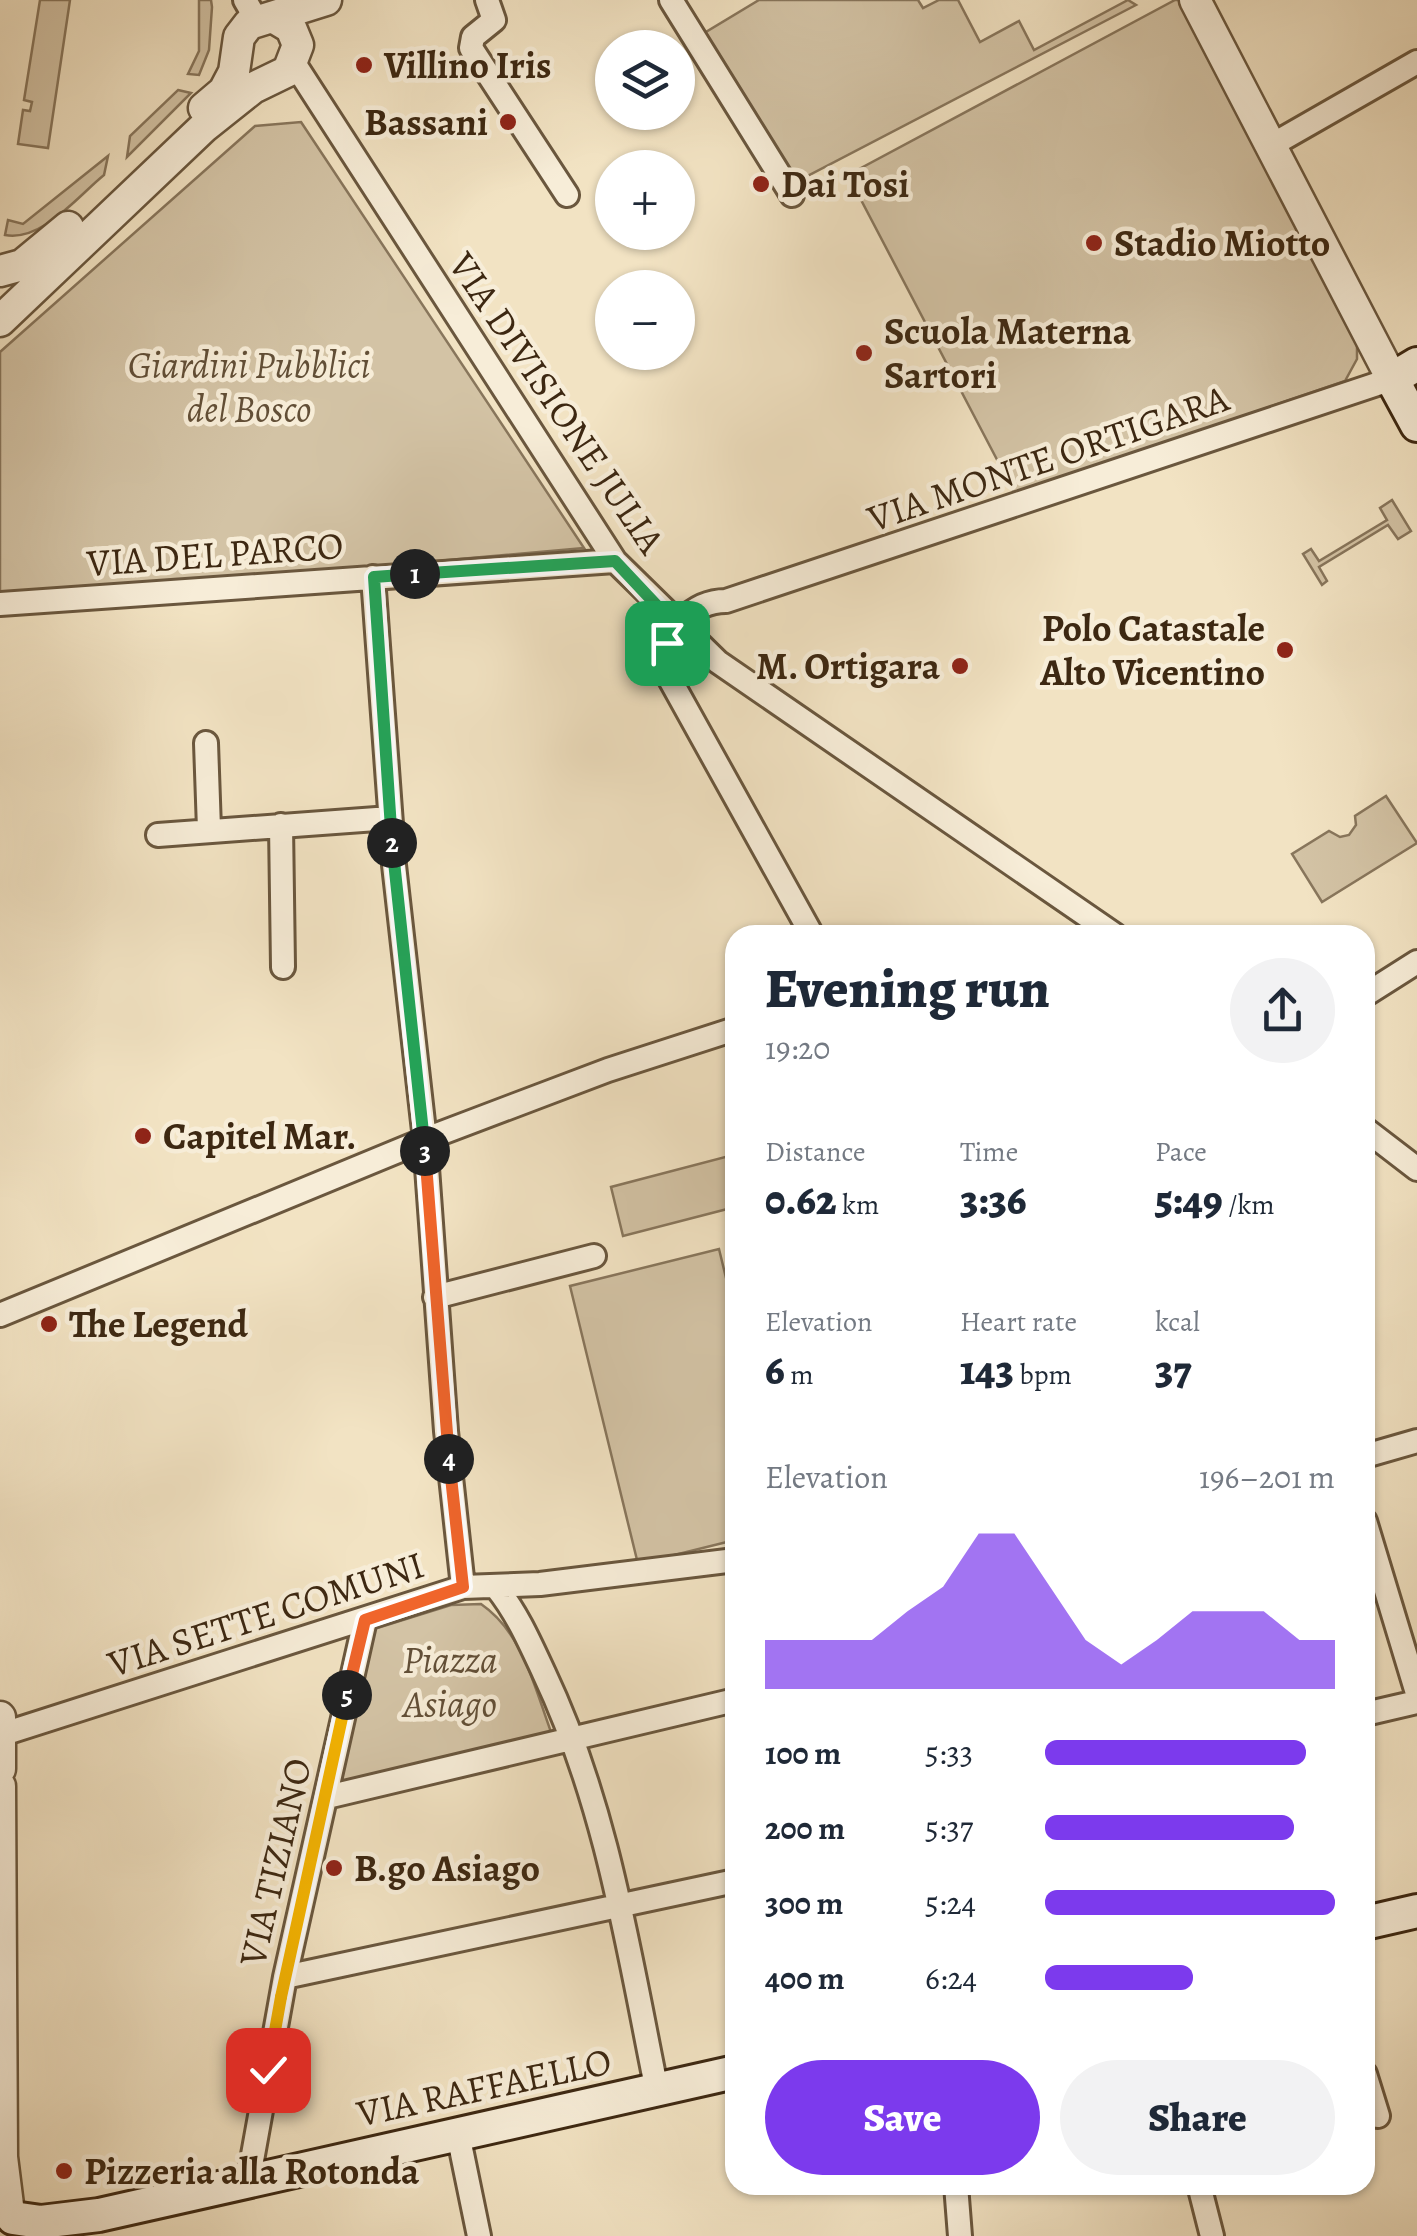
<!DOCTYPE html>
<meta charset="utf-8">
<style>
:root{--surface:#fff;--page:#f2f2f3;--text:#1f2937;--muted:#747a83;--accent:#7c3aed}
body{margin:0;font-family:Alegreya,serif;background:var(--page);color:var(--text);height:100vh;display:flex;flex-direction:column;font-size:38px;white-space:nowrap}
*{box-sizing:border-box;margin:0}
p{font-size:32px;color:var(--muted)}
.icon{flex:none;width:55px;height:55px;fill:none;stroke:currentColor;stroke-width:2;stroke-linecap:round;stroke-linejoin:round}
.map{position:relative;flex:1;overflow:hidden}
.drawer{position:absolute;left:725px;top:925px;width:650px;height:1270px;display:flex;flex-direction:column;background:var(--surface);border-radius:30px;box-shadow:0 2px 8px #0004}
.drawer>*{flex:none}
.buttons{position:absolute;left:595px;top:30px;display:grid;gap:20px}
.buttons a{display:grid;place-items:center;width:100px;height:100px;border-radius:50%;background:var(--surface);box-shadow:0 2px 8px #0004;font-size:50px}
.pin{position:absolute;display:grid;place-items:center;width:85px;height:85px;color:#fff;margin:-42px;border-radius:20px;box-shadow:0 5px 15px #0006}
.km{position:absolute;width:50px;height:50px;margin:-25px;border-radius:50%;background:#222;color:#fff;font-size:28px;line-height:50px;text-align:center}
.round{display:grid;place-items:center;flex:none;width:105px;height:105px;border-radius:52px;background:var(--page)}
.overview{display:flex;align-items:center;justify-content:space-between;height:170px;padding:0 40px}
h1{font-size:55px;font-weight:800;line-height:75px}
.figures{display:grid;grid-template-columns:repeat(3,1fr);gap:15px;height:170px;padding:10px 40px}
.figures div{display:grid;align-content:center}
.figures b{font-size:42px;font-weight:800}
.figures small{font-size:28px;font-weight:400}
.figures p{font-size:28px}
.chart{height:280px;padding:20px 40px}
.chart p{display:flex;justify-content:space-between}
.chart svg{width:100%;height:180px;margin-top:10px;fill:var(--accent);opacity:.7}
.cta{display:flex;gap:20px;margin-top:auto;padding:20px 40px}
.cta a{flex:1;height:115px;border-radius:60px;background:var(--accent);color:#fff;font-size:40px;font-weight:800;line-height:115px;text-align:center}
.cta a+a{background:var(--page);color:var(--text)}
ul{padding:0 40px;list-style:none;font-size:32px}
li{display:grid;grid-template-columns:160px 120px 1fr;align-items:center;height:75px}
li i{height:25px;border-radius:12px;background:var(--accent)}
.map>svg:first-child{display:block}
.green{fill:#d3c3a5;stroke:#88765c;stroke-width:2.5}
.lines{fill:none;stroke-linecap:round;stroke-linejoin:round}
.minor-casing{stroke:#6a573e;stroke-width:28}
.tertiary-casing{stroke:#6a573e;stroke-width:35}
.secondary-casing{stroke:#3d2812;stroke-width:38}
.minor{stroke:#f7edd8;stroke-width:22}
.tertiary{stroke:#f7edd8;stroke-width:30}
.secondary{stroke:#f7edd8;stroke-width:32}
.split-1-casing{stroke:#fff;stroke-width:20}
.split-2-casing{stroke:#fff;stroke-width:20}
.split-3-casing{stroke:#fff;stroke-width:20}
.split-4-casing{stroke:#fff;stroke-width:20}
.split-5-casing{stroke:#fff;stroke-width:20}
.split-6-casing{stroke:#fff;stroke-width:20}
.split-7-casing{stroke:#fff;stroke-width:20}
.split-1{stroke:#22a559;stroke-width:12}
.split-2{stroke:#22a559;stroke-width:12}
.split-3{stroke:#22a559;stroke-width:12}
.split-4{stroke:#f0652b;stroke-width:12}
.split-5{stroke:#f0652b;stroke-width:12}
.split-6{stroke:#f5b400;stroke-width:12}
.split-7{stroke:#f5b400;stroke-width:12}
.poi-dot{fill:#8f2418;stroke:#f7edd8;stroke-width:4}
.labels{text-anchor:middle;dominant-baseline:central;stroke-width:9;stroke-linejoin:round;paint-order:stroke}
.poi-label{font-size:38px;font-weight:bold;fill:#3d2812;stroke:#f7edd8;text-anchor:start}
.park-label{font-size:38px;font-style:italic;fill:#624f37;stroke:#f7edd8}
.street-label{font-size:38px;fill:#3d2812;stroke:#f7edd8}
</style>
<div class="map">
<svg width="1417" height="2236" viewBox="0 0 1417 2236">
<rect width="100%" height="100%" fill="#f2e3c3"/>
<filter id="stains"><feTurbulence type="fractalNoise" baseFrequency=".002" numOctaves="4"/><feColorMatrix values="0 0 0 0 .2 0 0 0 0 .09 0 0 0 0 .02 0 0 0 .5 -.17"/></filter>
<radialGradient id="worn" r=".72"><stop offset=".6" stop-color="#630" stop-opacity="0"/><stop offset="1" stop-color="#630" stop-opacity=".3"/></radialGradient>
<path class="green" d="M40,0h30l-22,148 -30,-4 5,-34 7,1 2,-9 -8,-2z
M199,0h12l1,7 -3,43 -10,25 -11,-1 11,-23z
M759,0h159l5,8 16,-8h19l22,42 39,-21 15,29 94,-50 8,5 -346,180 -89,-150z
M1175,0h5l177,341v18l-12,22 -330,113 -167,-319z
M178,90l13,3 -64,64 3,-21z
M301,122l283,426 -293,26 -291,18v-240l255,-226z
M108,156l-4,19c-26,21 -62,67 -99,60l3,-15 15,4z
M1392,500l19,31 -13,8 -10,-14 -69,42 8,14 -5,4 -19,-31 8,-5 8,12 68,-41 -7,-12z
M1386,796l31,47 -95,59 -30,-48 37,-23 11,6 9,-2 7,-10 -1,-9z
M729,1156l6,51 -112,29 -12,-49z
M719,1249l16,66v225l-97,24 -68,-278z
M481,1604c42,29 53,82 70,128l-212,50 35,-153 77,-24z"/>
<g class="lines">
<g class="minor-casing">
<path id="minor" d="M245,0l11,19
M487,0l7,20 -21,17 -2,11 96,147
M671,0l121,195
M294,63l321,498 103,101 397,273
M1272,145l145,-83
M373,577l21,288 31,275 21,291 17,156
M0,604l615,-43
M206,743l3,86
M281,825l2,142
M158,835l232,-17
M812,935l-150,-270c4,-33 29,-64 64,-64l666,-222
M1365,995l52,-33
M1365,1129l52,40
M435,1297l159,-41
M0,1315l439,-181 169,-64 127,-41
M1365,1456l52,-15
M1365,1521l52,172
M496,1587c21,26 34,56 48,86 63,133 84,275 113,418
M1365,1714l52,-12
M0,1735l463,-148 77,-3 195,-24
M327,1797l408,-97
M285,1977l450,-96
M1365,2074l13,42
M458,2134l21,102
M255,2179l-4,-13 34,-189 80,-357
M956,2185l4,51
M1199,2185l13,51"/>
</g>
<g class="tertiary-casing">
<path id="tertiary" d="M1195,0l197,379
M204,108l20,-17 10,-19 5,-35 10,-13 77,-24
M0,271l22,-6 46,-38
M0,321l204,-194 49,-39 35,-17 10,-26 -7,-17 -15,-9
M0,1717v52
M0,1786l2,371 7,56"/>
</g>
<g class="secondary-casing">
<path id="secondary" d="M1417,364l-25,15 25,46
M1365,1923l52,-12
M13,2218l28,4 58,-7 636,-143"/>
</g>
<use href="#minor" class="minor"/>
<use href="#tertiary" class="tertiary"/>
<use href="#secondary" class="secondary"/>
</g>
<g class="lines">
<g class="split-1-casing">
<path id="split-1" d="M415,574l200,-13 62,66 -10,16"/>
</g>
<g class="split-2-casing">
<path id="split-2" d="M392,843l-18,-266 41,-3"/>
</g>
<g class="split-3-casing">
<path id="split-3" d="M392,843l33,308"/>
</g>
<g class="split-4-casing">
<path id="split-4" d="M425,1151l24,308"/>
</g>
<g class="split-5-casing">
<path id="split-5" d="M347,1695l18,-75 98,-33 -14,-128"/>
</g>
<g class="split-6-casing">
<path id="split-6" d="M281,1997l66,-302"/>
</g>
<g class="split-7-casing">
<path id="split-7" d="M268,2070l13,-73"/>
</g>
<use href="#split-1" class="split-1"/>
<use href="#split-2" class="split-2"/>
<use href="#split-3" class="split-3"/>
<use href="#split-4" class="split-4"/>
<use href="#split-5" class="split-5"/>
<use href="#split-6" class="split-6"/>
<use href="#split-7" class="split-7"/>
</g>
<g class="poi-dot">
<circle cx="364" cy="65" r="10"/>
<circle cx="508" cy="122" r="10"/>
<circle cx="761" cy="184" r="10"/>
<circle cx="1094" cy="243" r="10"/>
<circle cx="864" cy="353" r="10"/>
<circle cx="1285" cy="650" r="10"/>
<circle cx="960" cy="666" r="10"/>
<circle cx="143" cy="1136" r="10"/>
<circle cx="49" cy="1324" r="10"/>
<circle cx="334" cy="1868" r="10"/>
<circle cx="64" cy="2171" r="10"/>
</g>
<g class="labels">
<g class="poi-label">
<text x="384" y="65">Villino Iris</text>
<text x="488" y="122" text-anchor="end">Bassani</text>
<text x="781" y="184">Dai Tosi</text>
<text x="1114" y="243">Stadio Miotto</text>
<text x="884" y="331">Scuola Materna<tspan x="884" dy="44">Sartori</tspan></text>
<text x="1265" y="628" text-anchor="end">Polo Catastale<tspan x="1265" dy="44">Alto Vicentino</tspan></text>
<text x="940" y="666" text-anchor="end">M. Ortigara</text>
<text x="163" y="1136">Capitel Mar.</text>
<text x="69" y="1324">The Legend</text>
<text x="354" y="1868">B.go Asiago</text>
<text x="84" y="2171">Pizzeria alla Rotonda</text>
</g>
<g class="park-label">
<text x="249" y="365">Giardini Pubblici<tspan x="249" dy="44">del Bosco</tspan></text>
<text x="450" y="1660">Piazza<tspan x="450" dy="44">Asiago</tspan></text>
</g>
<g class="street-label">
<text transform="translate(557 403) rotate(56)">VIA DIVISIONE JULIA</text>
<text transform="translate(1048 458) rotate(-19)">VIA MONTE ORTIGARA</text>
<text transform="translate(215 554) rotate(-4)">VIA DEL PARCO</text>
<text transform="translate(266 1614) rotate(-18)">VIA SETTE COMUNI</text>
<text transform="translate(275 1862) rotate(-77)">VIA TIZIANO</text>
<text transform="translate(484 2087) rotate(-12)">VIA RAFFAELLO</text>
</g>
</g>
<rect width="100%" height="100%" filter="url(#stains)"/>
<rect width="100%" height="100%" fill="url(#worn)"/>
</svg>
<div class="buttons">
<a><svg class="icon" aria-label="layers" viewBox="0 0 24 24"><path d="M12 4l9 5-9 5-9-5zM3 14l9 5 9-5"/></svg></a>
<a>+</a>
<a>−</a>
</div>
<div class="pin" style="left:667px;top:643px;background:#1e9e55"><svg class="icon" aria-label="arrive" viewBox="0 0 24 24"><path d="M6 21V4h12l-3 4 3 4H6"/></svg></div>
<div class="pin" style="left:268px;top:2070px;background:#d93025"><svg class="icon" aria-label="check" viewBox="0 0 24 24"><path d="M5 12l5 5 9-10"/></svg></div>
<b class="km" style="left:415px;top:574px">1</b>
<b class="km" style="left:392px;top:843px">2</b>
<b class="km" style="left:425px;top:1151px">3</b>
<b class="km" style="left:449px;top:1459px">4</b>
<b class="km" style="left:347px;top:1695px">5</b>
<section class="drawer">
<div class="overview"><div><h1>Evening run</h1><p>19:20</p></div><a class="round"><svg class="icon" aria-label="share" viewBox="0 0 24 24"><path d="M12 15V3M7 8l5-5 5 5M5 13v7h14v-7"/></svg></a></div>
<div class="figures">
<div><p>Distance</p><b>0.62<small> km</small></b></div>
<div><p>Time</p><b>3:36</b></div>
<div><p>Pace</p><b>5:49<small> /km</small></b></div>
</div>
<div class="figures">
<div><p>Elevation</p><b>6<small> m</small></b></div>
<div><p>Heart rate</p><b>143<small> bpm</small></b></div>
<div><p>kcal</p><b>37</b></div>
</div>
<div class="chart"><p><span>Elevation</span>196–201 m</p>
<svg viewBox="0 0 160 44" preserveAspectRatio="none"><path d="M0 44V32L10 32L20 32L30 32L40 25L50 19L60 6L70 6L80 19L90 32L100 38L110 32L120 25L130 25L140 25L150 32L160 32V44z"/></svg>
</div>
<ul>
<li><b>100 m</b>5:33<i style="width:90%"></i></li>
<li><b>200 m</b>5:37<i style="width:86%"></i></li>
<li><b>300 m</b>5:24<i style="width:100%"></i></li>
<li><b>400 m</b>6:24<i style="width:51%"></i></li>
</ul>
<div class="cta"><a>Save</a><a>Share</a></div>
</section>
</div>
